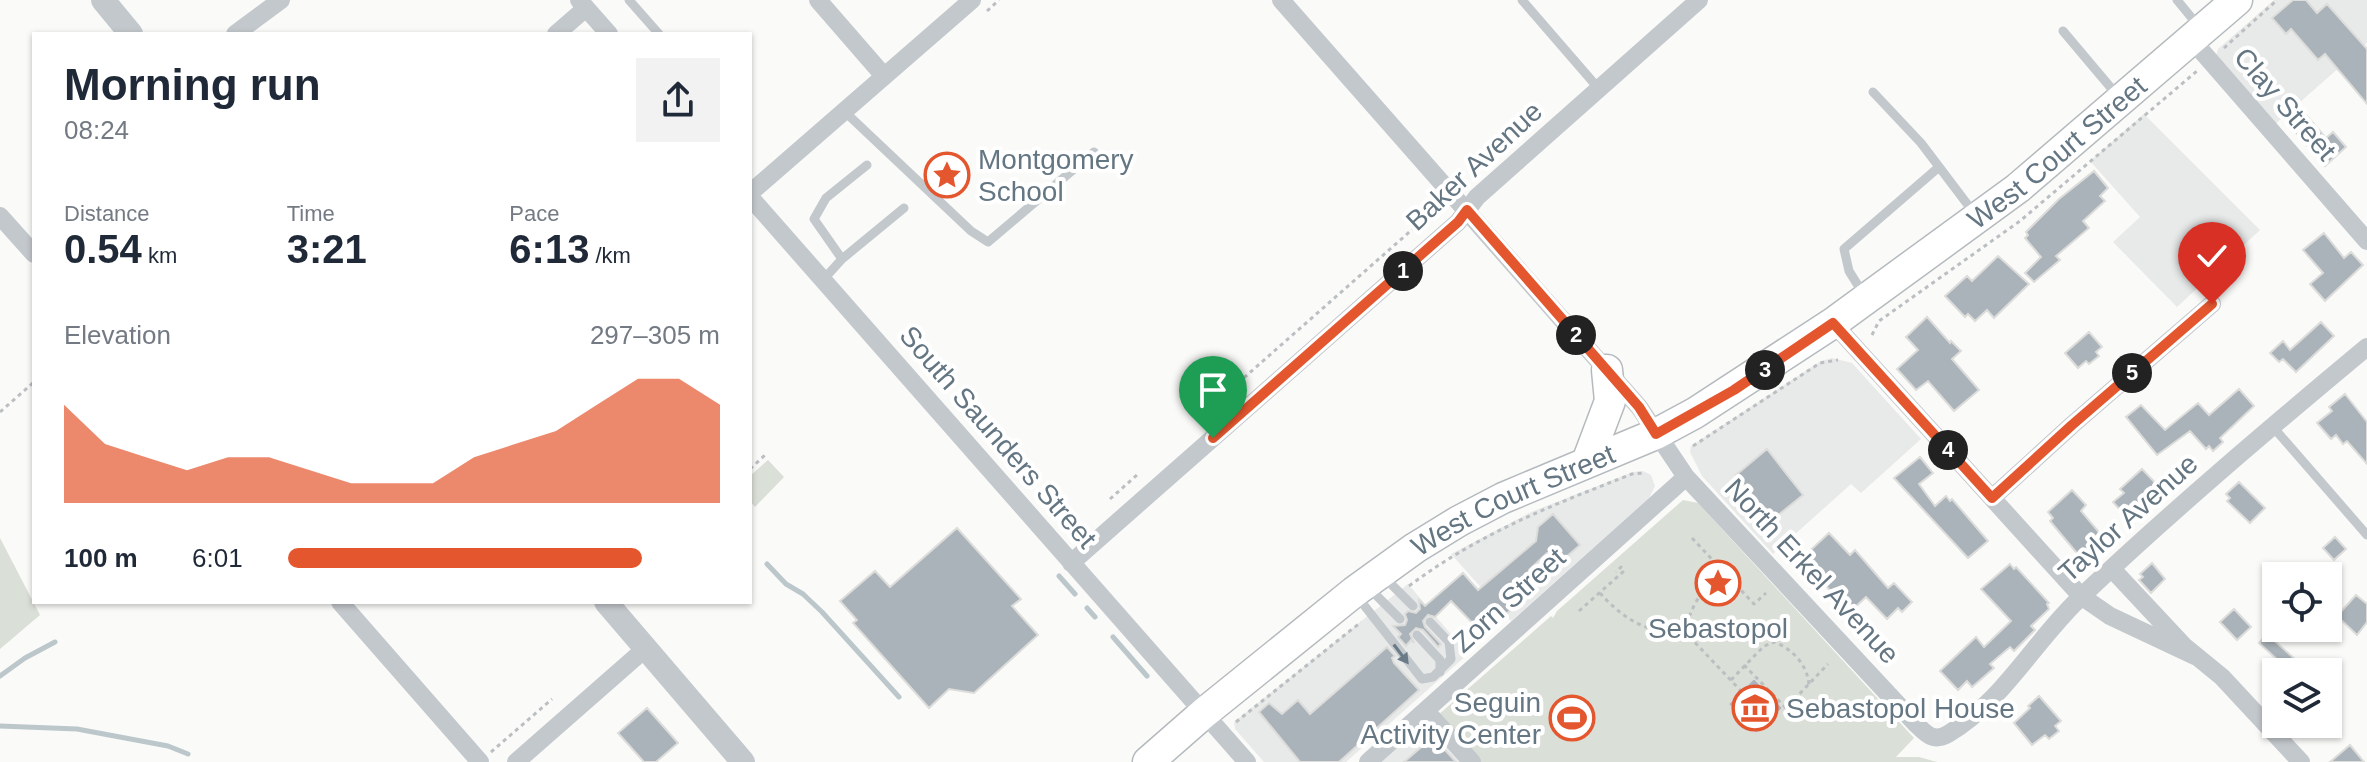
<!DOCTYPE html>
<meta charset="utf-8">
<style>
:root{--surface:#fff;--page:#f2f2f3;--text:#1f2937;--muted:#747a83;--accent:#e4572e}
body{margin:0;font-family:Helvetica,sans-serif;background:var(--page);color:var(--text);height:100vh;display:flex;flex-direction:column;font-size:30px;white-space:nowrap}
*{box-sizing:border-box;margin:0}
p{font-size:26px;color:var(--muted)}
.icon{flex:none;width:44px;height:44px;fill:none;stroke:currentColor;stroke-width:2;stroke-linecap:round;stroke-linejoin:round}
.map{position:relative;flex:1;overflow:hidden}
.side{position:absolute;left:32px;top:32px;width:720px;height:572px;display:flex;flex-direction:column;background:var(--surface);border-radius:0px;box-shadow:0 2px 6px #0004}
.side>*{flex:none}
.fabs{position:absolute;left:2262px;top:562px;display:grid;gap:16px}
.fabs a{display:grid;place-items:center;width:80px;height:80px;border-radius:0px;background:var(--surface);box-shadow:0 2px 6px #0004;font-size:40px}
.pin{position:absolute;display:grid;place-items:center;width:68px;height:68px;color:#fff;margin:-82px -34px;border-radius:50% 50% 50% 0;rotate:-45deg;box-shadow:0 0 8px #0007}
.pin .icon{rotate:45deg}
.km{position:absolute;width:40px;height:40px;margin:-20px;border-radius:50%;background:#222;color:#fff;font-size:22px;line-height:40px;text-align:center}
.round{display:grid;place-items:center;flex:none;width:84px;height:84px;border-radius:0px;background:var(--page)}
.head{display:flex;align-items:center;justify-content:space-between;height:136px;padding:0 32px}
h1{font-size:44px;font-weight:700;line-height:60px}
.figures{display:grid;grid-template-columns:repeat(3,1fr);gap:12px;height:136px;padding:8px 32px}
.figures div{display:grid;align-content:center}
.figures b{font-size:40px;font-weight:700}
.figures small{font-size:22px;font-weight:400}
.figures p{font-size:22px}
.chart{height:224px;padding:16px 32px}
.chart p{display:flex;justify-content:space-between}
.chart svg{width:100%;height:144px;margin-top:8px;fill:var(--accent);opacity:.7}
ul{padding:0 32px;list-style:none;font-size:26px}
li{display:grid;grid-template-columns:128px 96px 1fr;align-items:center;height:60px}
li i{height:20px;border-radius:10px;background:var(--accent)}
.map>svg:first-child{display:block}
.built{fill:#e8e9e9}
.green{fill:#dadfd7}
.lines{fill:none;stroke-linecap:round;stroke-linejoin:round}
.stream{stroke:#bbc7cb;stroke-width:5}
.building{fill:#aab3b9;stroke:#dcdcda;stroke-width:2}
.primary-casing{stroke:#b5babe;stroke-width:33}
.path{stroke:#bbbfc2;stroke-width:3;stroke-dasharray:4 4;stroke-linecap:butt}
.service{stroke:#c3c8cc;stroke-width:9}
.minor{stroke:#c3c8cc;stroke-width:18}
.tertiary{stroke:#c3c8cc;stroke-width:24}
.primary{stroke:#fff;stroke-width:30}
.oneway{fill:#6a7a87}
.route-casing{stroke:#fff;stroke-width:16}
.route{stroke:#e4572e;stroke-width:10}
.labels{text-anchor:middle;dominant-baseline:central;stroke-width:8;stroke-linejoin:round;paint-order:stroke}
.street-label{font-size:28px;fill:#657683;stroke:#fff}
.poi-label{font-size:28px;fill:#657683;stroke:#fff;text-anchor:start}
</style>
<div class="map">
<svg width="2367" height="762" viewBox="0 0 2367 762">
<rect width="100%" height="100%" fill="#fafaf8"/>
<path class="built" d="M2274,0h93v43l-93,82 -58,-69 2,-7z
M2144,114l116,116 -83,77 -64,-65 27,-25 -50,-56z
M1832,358l20,5 69,76 -60,54 -10,-9 -78,70 -71,-78 -12,-24 1,-6 130,-85z
M1643,471l8,4 4,11 -6,12 -138,123 -60,-67 80,-42 102,-40z
M1408,584l60,70 -122,108h-82l-29,-33 -1,-7z
M1426,721l37,41h-83z"/>
<path class="green" d="M768,460l16,17 -29,30 -5,-6v-25z
M1683,500l15,3 216,235 -18,19h23l18,5h-456l-44,-46 114,-100 2,2 4,-7z
M0,538l40,77 -40,34z"/>
<g class="lines">
<path class="stream" d="M767,564l19,20 17,10 19,18 77,85
M1059,576l16,18
M1087,608l8,9
M1113,637l34,39
M0,676l25,-18 30,-16
M0,726l77,3 91,17 20,8"/>
</g>
<path class="building" d="M2293,0h13l11,13 10,-9 40,45v55l-42,-50 -7,6 -27,-31 -5,5 -14,-16z
M2300,108l26,30 7,-6 13,15 -21,19 -40,-46z
M2094,171l14,17 -8,8 5,5 -22,20 6,7 -33,28 4,4 -26,22 -9,-9 16,-16 -16,-19 3,-3 -2,-3 33,-33z
M2324,233l20,25 7,-6 12,13 -38,36 -15,-17 13,-11 -20,-23z
M1998,256l31,28 -35,34 -7,-8 -12,11 -7,-7 -3,3 -20,-21 22,-20 5,5z
M1927,317l23,26 1,-2 10,10 -9,8 27,31 -25,21 -26,-30 -12,9 -19,-21 21,-19 -12,-13z
M2321,322l13,14 -38,36 -13,-13 -4,3 -9,-9 13,-12 7,9z
M2089,332l13,15 -6,5 3,4 -10,8 -3,-3 -8,7 -13,-15z
M2239,389l15,17 -34,32 3,4 -10,9 -4,-5 -3,3 -16,-18 -33,24 -31,-38 15,-12 24,25 33,-27 11,12z
M2345,394l22,28v42l-20,-23 -4,3 -7,-9 -5,4 -14,-16 15,-12 -3,-4z
M1767,449l36,46 -31,25 -36,-45z
M1920,457l13,16 -14,11 16,22 11,-10 4,5 2,-2 36,42 -20,17 -74,-80z
M2142,469l21,22 -20,22 -3,-4 -12,10 -15,-17 11,-9 -4,-4z
M2239,482l26,26 -15,15 -23,-22 3,-3 -4,-4z
M2072,490l14,15 -5,6 28,33 -23,20 -36,-43 3,-3 -5,-6z
M1553,514l27,31 -15,13 -4,-5h-14l-18,17 12,14 -58,50 -32,-33 -16,16 -7,-2 -5,6 2,6 16,17 -3,3 -15,-17 -7,-2 -6,6 4,9 -3,-3 -5,6 -8,-9 3,-3 -8,-8 12,-1 2,-5 -2,-6 3,-3 8,2 4,-4 -1,-9 6,6 38,-33 15,17 58,-49 2,-14z
M957,528l64,71 -9,7 26,29 -64,58 -25,-4 -20,19 -76,-85 4,-3 -17,-19 35,-30 15,16z
M1829,533l21,22 5,-5 33,38 6,-5 18,19 -10,10 -4,-4 -11,11 -21,-22 -16,15 -49,-53z
M2335,537l11,12 -12,11 -11,-12z
M2152,563l13,16 -14,14 -12,-13 4,-3 -3,-3z
M2010,564l4,5 2,-2 33,36 -2,1 2,5 -18,17 4,4 -21,21 -4,-4 -20,17 4,4 -22,19 -5,-6 -9,9 -18,-19 36,-34 8,10 27,-26 -30,-32z
M2356,595l11,9v18l-10,13 -20,-19z
M2234,609l17,18 -14,13 -17,-18z
M2267,634l42,38h-18l-32,-29z
M1387,647l8,9 -3,2 2,5 25,27 -80,72h-39l-41,-50 10,-9 13,11 16,-14 12,14z
M1754,678l29,30 -27,26 -28,-30z
M2039,696l22,25 -6,5 4,5 -10,8 -4,-4 -13,10 -18,-22 16,-15 -2,-2z
M647,708l31,35 -22,19h-12l-26,-29z
M1433,737l23,25h-52z
M2350,745l14,17h-34z"/>
<g class="lines">
<g class="primary-casing">
<g id="primary">
<path d="M1587,462l23,-61 -3,-31"/>
<path id="s1" d="M1148,762l56,-49 150,-121 61,-44 44,-27 44,-23 153,-64 39,-21 138,-90 185,-135 219,-188"/>
</g>
</g>
<path class="path" d="M987,11l12,-11
M2224,48l53,-48
M1872,335l7,-14 141,-100 177,-150
M0,412l34,-30
M1196,420l244,-215
M1693,446l127,-83 18,-3
M750,469l15,-14
M1110,499l27,-24
M1692,538l62,66 12,-11
M1409,586c71,-53 141,-80 223,-112l13,-1
M1600,593c22,25 50,43 85,39l56,59
M1579,611l45,-40 -3,-4 -5,5
M1685,632c6,-27 18,-45 39,-63
M1744,665l42,43 42,-44
M1731,680l33,-34 11,-4c18,8 33,23 34,44
M1236,722l125,-100
M491,752l61,-53"/>
<path class="service" d="M629,0l30,34
M1522,0l77,89
M2177,0l23,28
M2063,31l54,64
M1873,92l48,51 53,70
M844,111l127,120 17,11 106,-90
M842,259l62,-51
M823,280l19,-21 -28,-40 12,-21 41,-33
M1864,295l-15,-24 -5,-22 95,-82
M2273,427l94,108
M1384,577l29,29
M1368,587l32,32
M1356,595l66,84 11,-2 18,-18 -2,-17 -19,-20
M1417,635l23,25v12"/>
<path class="minor" d="M579,0l30,34
M818,0l66,76
M1281,0l358,407 47,70 231,248c10,10 17,17 31,9 56,-33 88,-96 135,-139 91,-86 188,-168 284,-248
M235,34l46,-34
M556,34l30,-26
M2192,40l175,201
M750,193l222,-193
M750,197l497,565
M0,216l34,38
M1833,323l248,273 29,20 85,40
M1992,498l80,-73 140,-121
M1071,563l387,-341 19,-25 222,-197
M2112,569l72,77 38,31 79,85
M340,602l140,160
M1426,711l46,51
M516,762l130,-114
M1368,762l318,-285"/>
<path class="tertiary" d="M103,0l28,34
M606,602l137,160"/>
<use href="#primary" class="primary"/>
</g>
<defs><path id="oneway-solid" d="M-6-.8H1V-3.2L6.5 0L1 3.2V.8H-6Z" transform="scale(2)"/></defs>
<use class="oneway" href="#oneway-solid" transform="translate(1401 654) rotate(53)"/>
<g class="lines">
<g class="route-casing">
<path id="route" d="M1213,438l245,-216 9,-12 172,197 17,27 78,-44 99,-67 159,175 80,-73 140,-121"/>
</g>
<use href="#route" class="route"/>
</g>
<defs>
<g id="sight-ring" transform="scale(2.3)"><circle r="9.5" fill="#fff" stroke="#e4572e" stroke-width="1.5"/><path d="M0-6L1.8-2.2L6-1.7L2.9 1.2L3.7 5.4L0 3.3L-3.7 5.4L-2.9 1.2L-6-1.7L-1.8-2.2Z" fill="#e4572e"/></g>
<g id="museum-ring" transform="scale(2.3)"><circle r="9.5" fill="#fff" stroke="#e4572e" stroke-width="1.5"/><path d="M0-6L6-3V-2H-6V-3ZM-5-1h2V3h-2ZM-1-1h2V3h-2ZM3-1h2V3H3ZM-6 4H6V6H-6Z" fill="#e4572e"/></g>
<g id="stadium-ring" transform="scale(2.3)"><circle r="9.5" fill="#fff" stroke="#e4572e" stroke-width="1.5"/><path d="M0-5a6.5 5 0 1 0 0 10a6.5 5 0 1 0 0-10ZM-3.5-1.8h7v3.6h-7Z" fill="#e4572e"/></g>
</defs>
<g fill-rule="evenodd">
<use href="#sight-ring" x="947" y="175"/>
<use href="#sight-ring" x="1718" y="583"/>
<use href="#museum-ring" x="1755" y="708"/>
<use href="#stadium-ring" x="1572" y="718"/>
</g>
<g class="labels">
<g class="street-label">
<text transform="translate(2285 104) rotate(49)">Clay Street</text>
<text stroke="none"><textPath href="#s1" startOffset="1100">West Court Street</textPath></text>
<text transform="translate(1474 166) rotate(-43)">Baker Avenue</text>
<text transform="translate(998 437) rotate(49)">South Saunders Street</text>
<text stroke="none"><textPath href="#s1" startOffset="452">West Court Street</textPath></text>
<text transform="translate(2128 518) rotate(-42)">Taylor Avenue</text>
<text transform="translate(1812 571) rotate(47)">North Erkel Avenue</text>
<text transform="translate(1509 600) rotate(-42)">Zorn Street</text>
</g>
<g class="poi-label">
<text x="978" y="159">Montgomery<tspan x="978" dy="32">School</tspan></text>
<text x="1718" y="628" text-anchor="middle">Sebastopol</text>
<text x="1541" y="702" text-anchor="end">Seguin<tspan x="1541" dy="32">Activity Center</tspan></text>
<text x="1786" y="708">Sebastopol House</text>
</g>
</g>
</svg>
<div class="fabs">
<a><svg class="icon" aria-label="locate" viewBox="0 0 24 24"><circle cx="12" cy="12" r="6"/><path d="M12 2v4M12 18v4M2 12h4M18 12h4"/></svg></a>
<a><svg class="icon" aria-label="layers" viewBox="0 0 24 24"><path d="M12 4l9 5-9 5-9-5zM3 14l9 5 9-5"/></svg></a>
</div>
<div class="pin" style="left:1213px;top:438px;background:#1e9e55"><svg class="icon" aria-label="arrive" viewBox="0 0 24 24"><path d="M6 21V4h12l-3 4 3 4H6"/></svg></div>
<div class="pin" style="left:2212px;top:304px;background:#d93025"><svg class="icon" aria-label="check" viewBox="0 0 24 24"><path d="M5 12l5 5 9-10"/></svg></div>
<b class="km" style="left:1403px;top:271px">1</b>
<b class="km" style="left:1576px;top:335px">2</b>
<b class="km" style="left:1765px;top:370px">3</b>
<b class="km" style="left:1948px;top:450px">4</b>
<b class="km" style="left:2132px;top:373px">5</b>
<section class="side">
<div class="head"><div><h1>Morning run</h1><p>08:24</p></div><a class="round"><svg class="icon" aria-label="share" viewBox="0 0 24 24"><path d="M12 15V3M7 8l5-5 5 5M5 13v7h14v-7"/></svg></a></div>
<div class="figures">
<div><p>Distance</p><b>0.54<small> km</small></b></div>
<div><p>Time</p><b>3:21</b></div>
<div><p>Pace</p><b>6:13<small> /km</small></b></div>
</div>
<div class="chart"><p><span>Elevation</span>297–305 m</p>
<svg viewBox="0 0 160 44" preserveAspectRatio="none"><path d="M0 44V14L10 26L20 30L30 34L40 30L50 30L60 34L70 38L80 38L90 38L100 30L110 26L120 22L130 14L140 6L150 6L160 14V44z"/></svg>
</div>
<ul>
<li><b>100 m</b>6:01<i style="width:82%"></i></li>
</ul>
</section>
</div>
